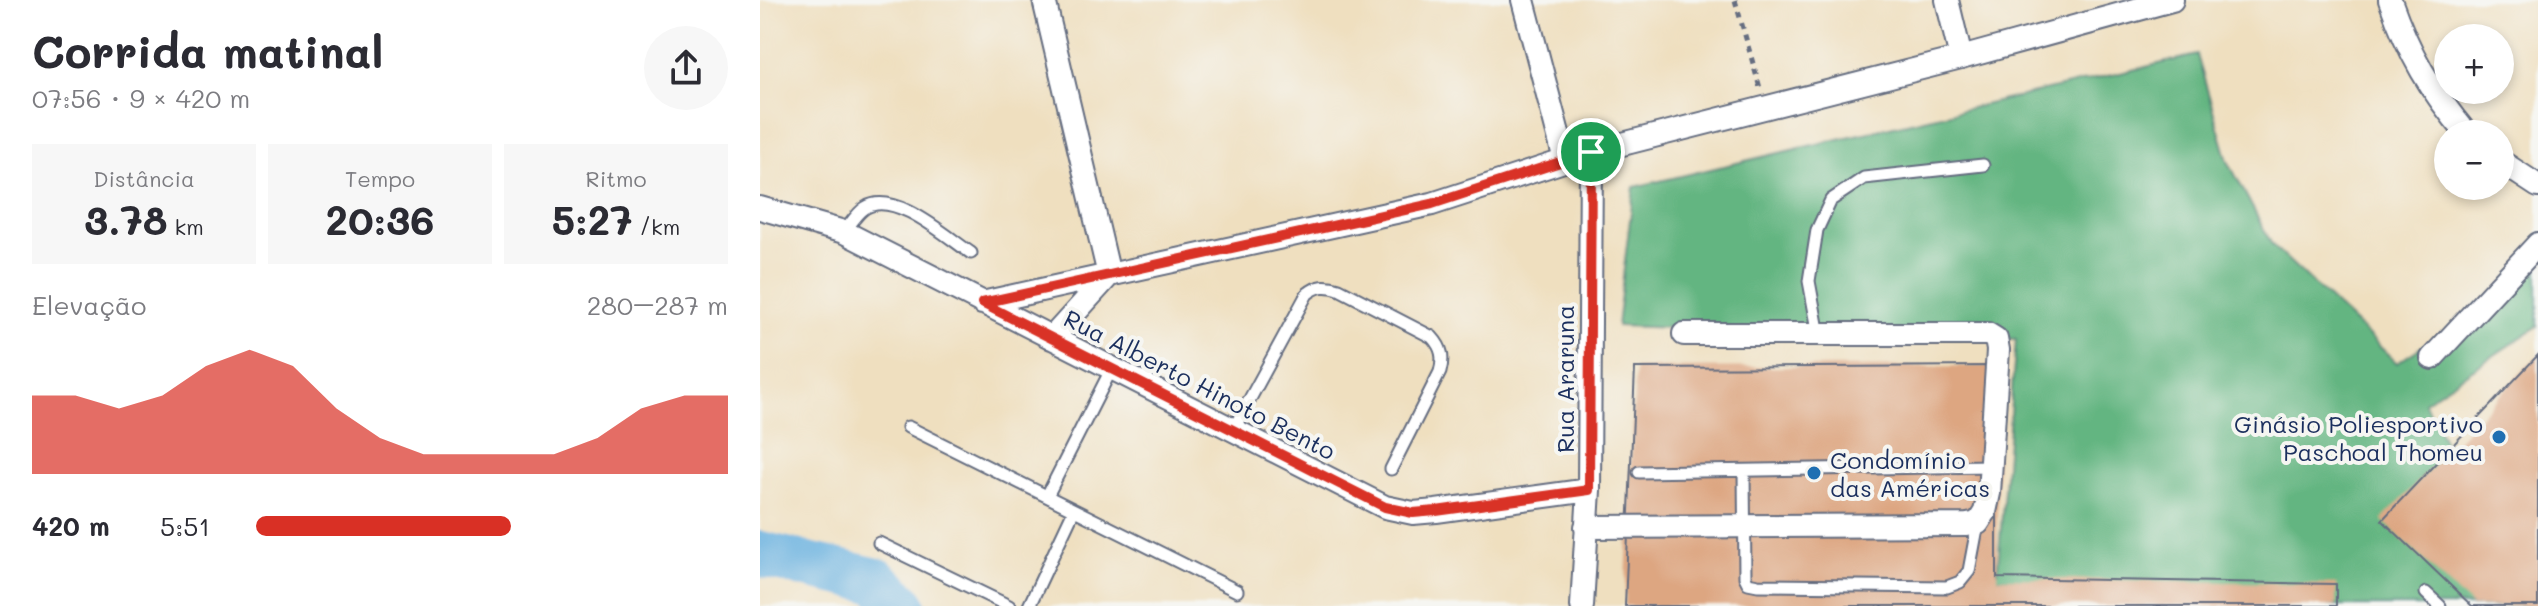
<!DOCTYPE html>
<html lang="pt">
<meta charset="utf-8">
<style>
:root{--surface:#fff;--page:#f7f7f7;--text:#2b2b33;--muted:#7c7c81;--accent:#d93025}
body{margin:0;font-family:Mali,sans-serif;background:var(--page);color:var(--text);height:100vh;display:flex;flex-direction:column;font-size:30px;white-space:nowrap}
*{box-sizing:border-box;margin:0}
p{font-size:26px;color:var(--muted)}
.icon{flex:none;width:44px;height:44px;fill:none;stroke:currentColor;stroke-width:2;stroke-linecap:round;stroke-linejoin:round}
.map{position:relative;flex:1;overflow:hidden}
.side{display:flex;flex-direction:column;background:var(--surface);width:760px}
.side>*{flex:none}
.buttons{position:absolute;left:1674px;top:24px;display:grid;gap:16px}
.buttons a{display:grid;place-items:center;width:80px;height:80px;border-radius:50%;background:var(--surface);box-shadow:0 4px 12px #0003;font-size:40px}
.pin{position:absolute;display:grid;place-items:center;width:68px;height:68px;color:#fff;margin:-34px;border:4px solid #fff;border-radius:50%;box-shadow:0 2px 8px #0007}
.round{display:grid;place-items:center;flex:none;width:84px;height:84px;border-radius:42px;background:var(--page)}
.overview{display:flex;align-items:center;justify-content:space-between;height:136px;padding:0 32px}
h1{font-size:44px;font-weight:700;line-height:60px}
.figures{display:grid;grid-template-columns:repeat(3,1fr);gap:12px;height:136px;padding:8px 32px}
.figures div{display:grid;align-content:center;border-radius:0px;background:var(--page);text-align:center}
.figures b{font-size:40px;font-weight:700}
.figures small{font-size:22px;font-weight:400}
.figures p{font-size:22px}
.chart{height:224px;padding:16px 32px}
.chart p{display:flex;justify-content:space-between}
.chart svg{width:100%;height:144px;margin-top:8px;fill:var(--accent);opacity:.7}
ul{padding:0 32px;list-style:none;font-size:26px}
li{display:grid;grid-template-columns:128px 96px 1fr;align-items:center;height:60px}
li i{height:20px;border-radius:10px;background:var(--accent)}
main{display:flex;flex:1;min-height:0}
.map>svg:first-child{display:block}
.forest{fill:#64b581;stroke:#407270;stroke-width:2}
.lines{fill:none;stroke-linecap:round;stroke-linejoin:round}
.river{stroke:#68b0df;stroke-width:46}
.building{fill:#dda681}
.lane-casing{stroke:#656d80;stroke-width:15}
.street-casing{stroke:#656d80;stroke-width:26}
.path{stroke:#656d80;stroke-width:5;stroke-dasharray:6 6;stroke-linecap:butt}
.lane{stroke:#fff;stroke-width:11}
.street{stroke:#fff;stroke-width:22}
.route-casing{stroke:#fff;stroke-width:16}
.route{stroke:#d93025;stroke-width:10}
.poi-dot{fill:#1f6fb2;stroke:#f6f6f2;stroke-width:3}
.labels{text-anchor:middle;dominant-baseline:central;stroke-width:8;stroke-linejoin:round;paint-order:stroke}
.street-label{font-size:24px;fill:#1b2f5e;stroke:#f6f6f2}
.poi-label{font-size:24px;fill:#1b2f5e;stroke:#f6f6f2;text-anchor:end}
</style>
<main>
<section class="side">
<div class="overview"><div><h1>Corrida matinal</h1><p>07:56 · 9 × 420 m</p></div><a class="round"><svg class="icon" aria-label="share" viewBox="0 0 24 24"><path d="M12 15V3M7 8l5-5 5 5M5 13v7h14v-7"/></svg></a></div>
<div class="figures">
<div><p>Distância</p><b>3.78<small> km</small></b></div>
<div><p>Tempo</p><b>20:36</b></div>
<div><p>Ritmo</p><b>5:27<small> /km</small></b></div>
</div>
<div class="chart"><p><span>Elevação</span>280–287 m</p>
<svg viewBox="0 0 160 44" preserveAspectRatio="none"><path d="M0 44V20L10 20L20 24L30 20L40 11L50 6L60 11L70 24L80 33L90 38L100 38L110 38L120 38L130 33L140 24L150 20L160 20V44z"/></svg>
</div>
<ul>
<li><b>420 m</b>5:51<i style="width:54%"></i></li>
</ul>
</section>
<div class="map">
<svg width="1778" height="606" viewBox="0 0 1778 606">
<rect width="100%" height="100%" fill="#f6f6f2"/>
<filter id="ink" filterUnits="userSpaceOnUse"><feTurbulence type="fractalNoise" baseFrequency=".0125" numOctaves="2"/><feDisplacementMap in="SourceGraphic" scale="16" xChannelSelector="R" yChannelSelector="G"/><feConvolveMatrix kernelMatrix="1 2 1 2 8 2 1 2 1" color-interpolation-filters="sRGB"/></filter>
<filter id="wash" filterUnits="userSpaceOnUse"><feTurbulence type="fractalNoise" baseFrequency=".006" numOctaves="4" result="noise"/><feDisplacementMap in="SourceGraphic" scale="32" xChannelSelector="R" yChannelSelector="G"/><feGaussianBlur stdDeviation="1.8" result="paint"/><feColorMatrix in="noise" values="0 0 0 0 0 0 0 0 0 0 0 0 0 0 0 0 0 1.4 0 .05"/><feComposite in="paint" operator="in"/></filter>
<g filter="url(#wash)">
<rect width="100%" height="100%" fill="#efdfbf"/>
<path class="forest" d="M1437,55l31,106 44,84 125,118 141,-93v56l-114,76 106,204h-194l-339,-28 19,-239 -399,-13 17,-139z"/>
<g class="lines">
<path class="river" d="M0,554l117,27 27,25"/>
</g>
<g id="blocks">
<path class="building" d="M1778,355v251h-66l-90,-86z
M1237,366v212l339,6v22h-711l10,-238z"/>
</g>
</g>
<g filter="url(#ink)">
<use href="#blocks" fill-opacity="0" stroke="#656d80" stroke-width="2"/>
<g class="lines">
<g class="lane-casing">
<path id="lane" d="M84,232c6,-7 13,-19 21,-24 29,-19 82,29 106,45
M1059,335l-10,-54 8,-51 14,-30 33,-22 119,-13
M148,427l329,164
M473,430l74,-136c11,-9 19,-9 32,-5l93,48c10,11 12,20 8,35l-49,97
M984,471l1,106 3,6 10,2 189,2 13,-5 9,-11 9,-48
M879,472l352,-6
M287,496l65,-128
M119,543l130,63
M1666,593l14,13
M269,606l45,-96"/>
</g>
<g class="street-casing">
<path id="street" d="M284,0l65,275
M763,0l42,160
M1187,0l14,58
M1630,0c19,54 40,90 77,134
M1740,161l38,25
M0,208l84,24 541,275 28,6 23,-2 153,-21
M222,303l450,-99 159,-52 370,-94 211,-58
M292,338l57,-63
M1672,358l106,-114
M826,527l381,-2 11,-2 7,-11 4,-19 9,-143 -2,-11 -8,-5h-304
M822,606l7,-116 2,-338"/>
</g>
<path class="path" d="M975,0l25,88"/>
<use href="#lane" class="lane"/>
<use href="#street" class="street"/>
</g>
</g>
<g class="lines" filter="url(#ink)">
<g class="route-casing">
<path id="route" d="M831,152l-2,338 -153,21 -23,2 -28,-6 -403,-204 450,-99z"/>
</g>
<use href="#route" class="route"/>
</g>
<g class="poi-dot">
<circle cx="1739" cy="437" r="8"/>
<circle cx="1054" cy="473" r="8"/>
</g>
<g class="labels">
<g class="street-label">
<text transform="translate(804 379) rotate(-90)">Rua Araruna</text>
<text transform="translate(440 384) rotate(27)">Rua Alberto Hinoto Bento</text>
</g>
<g class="poi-label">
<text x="1723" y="423">Ginásio Poliesportivo<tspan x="1723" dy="28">Paschoal Thomeu</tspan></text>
<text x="1070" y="459" text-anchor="start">Condomínio<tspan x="1070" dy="28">das Américas</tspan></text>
</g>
</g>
</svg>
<div class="buttons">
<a>+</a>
<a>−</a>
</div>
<div class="pin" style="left:831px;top:152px;background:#1e9e55"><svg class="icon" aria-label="arrive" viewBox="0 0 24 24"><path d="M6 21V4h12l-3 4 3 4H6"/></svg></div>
</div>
</main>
